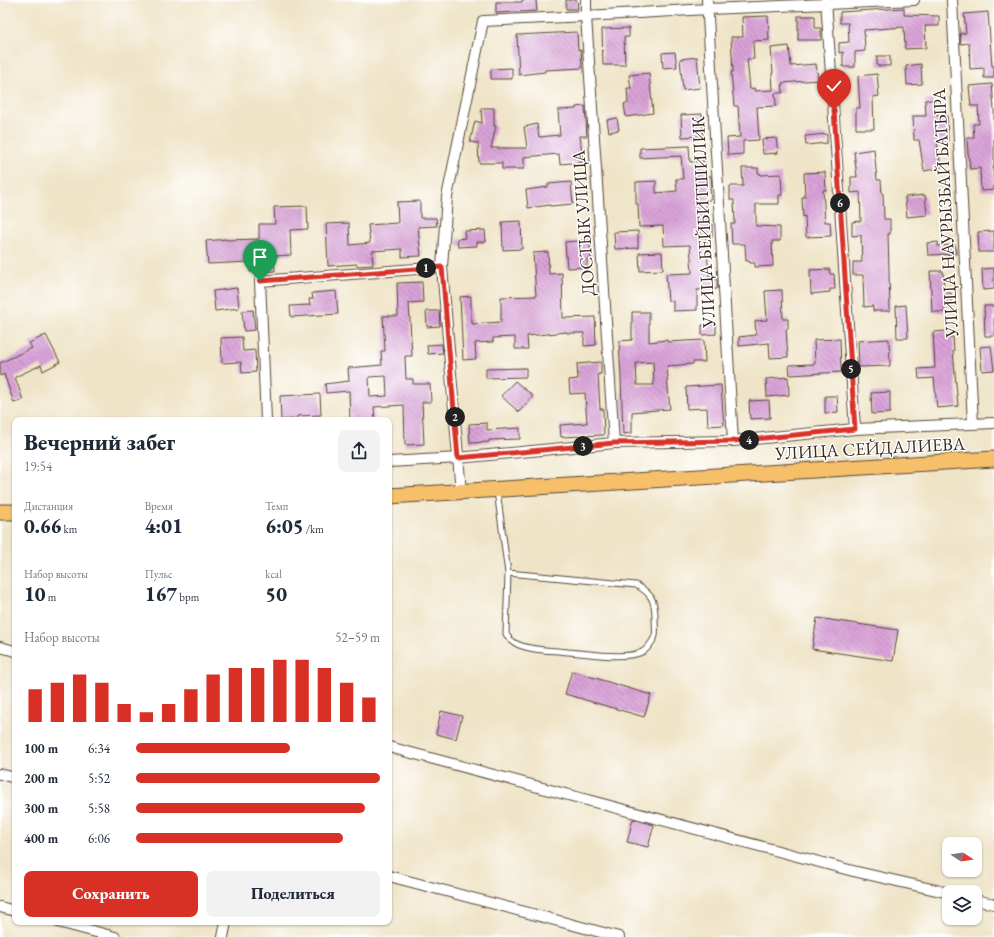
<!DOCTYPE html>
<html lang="ru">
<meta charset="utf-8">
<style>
:root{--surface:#fff;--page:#f2f2f3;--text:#1f2937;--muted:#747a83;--accent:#d93025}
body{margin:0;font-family:"EB Garamond",serif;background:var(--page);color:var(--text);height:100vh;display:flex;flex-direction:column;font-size:15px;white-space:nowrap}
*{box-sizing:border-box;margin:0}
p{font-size:13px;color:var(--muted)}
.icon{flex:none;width:22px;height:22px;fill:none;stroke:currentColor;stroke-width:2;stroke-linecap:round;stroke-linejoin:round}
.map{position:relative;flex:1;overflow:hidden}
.side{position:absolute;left:12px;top:417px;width:380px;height:508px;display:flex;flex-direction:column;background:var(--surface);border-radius:8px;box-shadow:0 1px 3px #0004}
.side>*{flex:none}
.needle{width:26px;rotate:102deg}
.tools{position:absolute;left:942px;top:837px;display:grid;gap:8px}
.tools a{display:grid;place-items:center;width:40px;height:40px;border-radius:8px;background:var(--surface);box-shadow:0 1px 3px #0004;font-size:20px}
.pin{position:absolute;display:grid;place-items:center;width:34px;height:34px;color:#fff;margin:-41px -17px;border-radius:50% 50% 50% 0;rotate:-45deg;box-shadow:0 0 4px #0007}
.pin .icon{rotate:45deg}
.km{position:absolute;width:20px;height:20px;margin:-10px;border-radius:50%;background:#222;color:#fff;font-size:11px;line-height:20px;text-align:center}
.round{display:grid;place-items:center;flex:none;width:42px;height:42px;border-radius:8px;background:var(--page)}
.head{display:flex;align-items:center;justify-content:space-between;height:68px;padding:0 12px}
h1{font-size:22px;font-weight:800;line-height:30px}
.stats{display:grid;grid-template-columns:repeat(3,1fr);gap:6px;height:68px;padding:4px 12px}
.stats div{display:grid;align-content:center}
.stats b{font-size:20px;font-weight:800}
.stats small{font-size:11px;font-weight:400}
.stats p{font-size:11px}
.chart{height:112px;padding:8px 12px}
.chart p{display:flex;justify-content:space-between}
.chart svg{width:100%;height:72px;margin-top:4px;stroke:var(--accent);stroke-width:6}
.action{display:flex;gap:8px;margin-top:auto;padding:8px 12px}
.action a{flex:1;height:46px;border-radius:8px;background:var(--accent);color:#fff;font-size:16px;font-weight:800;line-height:46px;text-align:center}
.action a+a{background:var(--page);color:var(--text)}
ul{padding:0 12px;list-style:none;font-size:13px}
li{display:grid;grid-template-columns:64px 48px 1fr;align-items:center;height:30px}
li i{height:10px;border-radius:5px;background:var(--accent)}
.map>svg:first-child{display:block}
.building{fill:url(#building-back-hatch);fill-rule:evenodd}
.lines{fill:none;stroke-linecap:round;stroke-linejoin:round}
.service-casing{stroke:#564637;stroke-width:7}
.minor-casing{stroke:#564637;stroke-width:12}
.primary-casing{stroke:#564637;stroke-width:17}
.service{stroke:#fff;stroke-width:5}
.minor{stroke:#fff;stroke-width:10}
.primary{stroke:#f6c06b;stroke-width:15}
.route-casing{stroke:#fff;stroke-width:8}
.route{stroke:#d93025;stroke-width:5}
.labels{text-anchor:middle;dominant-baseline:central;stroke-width:3;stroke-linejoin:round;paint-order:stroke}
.street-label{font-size:18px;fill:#3b2a1e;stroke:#fff}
</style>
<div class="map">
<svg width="994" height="937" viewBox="0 0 994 937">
<defs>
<pattern id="building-back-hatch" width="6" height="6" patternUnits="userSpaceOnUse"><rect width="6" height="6" fill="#d9a2d8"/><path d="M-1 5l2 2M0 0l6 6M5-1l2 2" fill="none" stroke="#b184af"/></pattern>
</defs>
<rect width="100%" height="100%" fill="#fff"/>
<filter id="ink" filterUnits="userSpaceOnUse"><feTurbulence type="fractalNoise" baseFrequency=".025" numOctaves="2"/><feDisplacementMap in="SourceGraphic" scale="8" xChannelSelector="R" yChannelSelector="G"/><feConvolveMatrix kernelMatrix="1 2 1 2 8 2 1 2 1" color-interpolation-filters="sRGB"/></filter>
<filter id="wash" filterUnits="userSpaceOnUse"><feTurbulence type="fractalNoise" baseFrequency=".012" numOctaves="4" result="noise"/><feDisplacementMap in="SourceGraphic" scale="16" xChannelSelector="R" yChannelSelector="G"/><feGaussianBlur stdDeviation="0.9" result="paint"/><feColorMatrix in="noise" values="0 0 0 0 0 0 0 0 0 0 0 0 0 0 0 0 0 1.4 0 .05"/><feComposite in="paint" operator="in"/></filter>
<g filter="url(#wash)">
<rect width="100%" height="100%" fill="#efe4c7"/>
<g id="blocks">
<path class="building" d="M522,0h14l1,11 -41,2v-11h26z
M566,0h11l1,9h-12z
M904,8v7l35,1v10h-14l1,22 -21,1 -1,-22 -40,3 1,21 -10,1v15h-12v-15l-4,1v-10l10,-1 -1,-19h-8v-11z
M988,12l4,54h2v12h-10v-10l-14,1 -1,-26 -8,1 -1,-10 6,-1 -2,-19z
M768,16l1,24 -16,1 1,18h-7l3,30 4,-1 1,3 18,-1 -1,-17h1l-2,-25 18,-2 2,20 25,-2 2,16 -36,3 1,10h-8l1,13 -19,1 2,33 -16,1v13l-15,1 -1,-17 13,-1 -2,-31h-4l-3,-34h2l-2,-35h12l-1,-20z
M798,16h17v12h6v12h-23z
M629,28v9h-5l1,28h-22l-1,-36z
M577,32l1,18h3l1,18 -37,2v2l-26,3 -2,-40z
M675,52l2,15 -14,1 -1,-15z
M877,56h13v10h-13z
M697,57l3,31 -17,2 -3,-31z
M921,64l1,20 -15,1 -1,-19z
M512,68v11h-21v-10z
M649,73l4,40 -27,4 -2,-13 4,-1 -1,-15h4l-2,-13z
M877,74l2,22 -6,1 1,32h-18v-21h4l-2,-32z
M992,84l2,25v58h-1l1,23 -13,1 -1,-23 -10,1 -2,-16 -1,-15h7l-1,-14h6l-1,-18h-7l-2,-20z
M925,100h9l1,15 12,-1 1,27 -11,1 4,26 -17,3 -5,-31h-5l-1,-24h13z
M585,106l2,30h-7l3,26 -23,2 -1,-10 -35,3v12h-22v-6h-23l-1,-20 -8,-1 5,-21 7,2 -1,-15h13v18h2l-5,22h36l-3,-21 13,-3 2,13 21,-2 -2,-25 18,-1v-2z
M702,114l1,22 -21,1 -1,-22z
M617,118l2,12 -10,2 -2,-12z
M827,134v9l-21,2 -1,-9z
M776,138l2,15 -15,1 -1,-15z
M689,146l1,16 15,-1 1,15h5l1,11h-2l1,13h-5l2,24h4v12h-6l3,40h8v13l-20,1v20l-24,1v-10h-5l-2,-27 26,-1 -2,-28 -26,1 -1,-20 -24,1 -1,-23h-2v-22l20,-1v12l21,-2 -1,-12h7l-2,-23 -41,2v-10z
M874,149l3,31h4l1,14h1l1,25h6v15h-2l2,77h-17v-5l-9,1 -1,-32h-10v-13h9l-1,-27 -9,1v-14l9,-1 -1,-29 -9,1v-16h6l-3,-25z
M742,168h16v5h2v2l21,-1 1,21h-3v9h-23v22l24,1v14h-8l1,25 -18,1v-4h-5l-1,-2h-3l-1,-17h-13l-1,-20h4l-1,-24h-4v-14h13z
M825,172l1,18h-3l2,32h5l1,14 -25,1 -1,-21 -2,1 -1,-20h3l-1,-24z
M571,182l2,22 -23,2v-1l-22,3 -2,-18 22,-3v-3z
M925,195l2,20 -20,2 -2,-20z
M420,201v17h16l1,8 -19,1 3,29 -19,1v-8l-30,2 1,14 -16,1v-2l-29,2 -2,-42 23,-1 1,22 20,-2 -2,-18 30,-2 -1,-21z
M307,206l1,23 -18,1 1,25 -17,1 1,15 -25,1 -1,-10 -41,2 -2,-23 20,-2v1l33,-1v-15h16l-1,-17z
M521,221l1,28 -19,1 -1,-28z
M485,230l1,12h-9v4l-19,1 -1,-8 8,-1 -1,-7z
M638,231v17l-23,1 -1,-17z
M994,231v21h-15l-1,-20z
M590,240l1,18 -4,1v8l-20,1 -2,-26z
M938,242v4l17,-1 1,9 -28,1 -1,-12z
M548,252l1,22 13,-1 1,45 32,-1 1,28 -12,1v-13h-17v-1l-40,4 1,13h-13v-12l-22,1v4l-18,1 1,16 -13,1 -3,-63 11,-1v23h1v5l29,-2v-25l35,-1 -3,-43z
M662,252l1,18 -23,1 -1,-18z
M994,268v21l-11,1 -1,-21z
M830,269v5h4l1,15h-5v3l-19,2 -1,-24z
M930,271h13l1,22h7v13h-6v6h-13z
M422,282l1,20 -14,1 3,53h-7l1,23h7v5h17l1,18h-9l2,42 -19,1 -1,-40 -30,2 1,13h-25l-1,-29 -23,2 -1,-9 24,-3 -1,-13 34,-3 -1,-14h4l-2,-35h15l-1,-33zM386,376l1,20 -17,1 -1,-20z
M237,288l2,20 -24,3 -2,-20z
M782,290l1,29h5v10h-2l2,28 -18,1 -1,-15 -30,3v-9l17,-2 -1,-14 12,-1 -2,-29z
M336,291l2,23 -47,3 -1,-11 20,-1 -1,-6h4l-1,-6z
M906,305l2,33h-11l-1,-32z
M984,306h10v30h-9z
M253,310l2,20 -11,1 -2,-20z
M426,311h13l1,15 -13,1z
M632,312h17v30l18,-2v2l37,-2 1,22h-12v2l-26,2 1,12h-1l3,31 -38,3v21l-9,1 -2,-57 -2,-36 13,-1zM653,362l1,23h-17l-1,-22z
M716,324v10l-14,1v-10z
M947,331v6h6l1,14h-1l5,55 -21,2 -3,-30 -15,1 -1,-10 17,-1 -2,-36z
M46,335l14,27 -17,9 -2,-6 -26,12 8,23 -9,3 -10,-29 -4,2v-13l32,-15 -3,-5z
M242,337l1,14 12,-1 1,22 -14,1 -1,-11 -19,1 -1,-25z
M840,339l1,33 -51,3 -1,-10 26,-1 -1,-24z
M889,339l1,27 -31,1 -1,-26z
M442,344l1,9 -15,1 -1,-9z
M991,346l3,24 -12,1 -2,-24z
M601,362v12h-3l2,35h3l1,26 -43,2 -1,-12 27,-2 -2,-30 -15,1 -1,-14 9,-1 -1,-15z
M526,368v9l-40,1v-9z
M788,377l1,18 -22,2 -1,-18z
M515,381l18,15 -14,16 -18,-16z
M721,385l3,40 -16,1 -1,-18 -20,1 -1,-22z
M890,392v21l-18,1 -1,-21z
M320,394l1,21 -24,1v3l-16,1 -1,-24z
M825,396h12l1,16 -13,1z
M769,400l1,18 -20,1 -1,-18z
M487,423v7l33,-2v11l-31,1v2l-19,1 -1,-19z
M817,618l81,12 -5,31 -81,-12z
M572,671l79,24 -7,22 -79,-23z
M441,711l21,5 -6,23 -20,-5z
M633,819l21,6 -6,22 -21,-5z"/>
</g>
</g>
<g filter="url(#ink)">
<use href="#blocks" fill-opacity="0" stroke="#564637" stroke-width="1"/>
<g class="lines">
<g class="service-casing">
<path id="service" d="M497,491l11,82 -2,61c3,5 6,8 11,10 15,7 35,6 51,8 19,1 57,8 74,0 5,-2 11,-11 13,-16 1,-6 0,-13 0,-19 0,-17 -4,-24 -19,-32l-128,-12"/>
</g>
<g class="minor-casing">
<path id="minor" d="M586,0v16l28,427
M707,0l26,441
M826,0l29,429
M952,0l21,424
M266,420l-6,-139 182,-14
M389,462l69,-4 156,-15 119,-2 122,-12 139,-6
M461,492l-19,-225 5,-70 36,-176 103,-5 122,-7 119,-5 87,-4
M0,647l15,4
M389,747l464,124 96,22
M0,774l15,4
M389,876l230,61
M975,900l19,4
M0,907l15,4
M58,922l57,15
M223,937l3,-15"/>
</g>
<g class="primary-casing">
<path id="primary" d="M389,496l605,-37
M0,512h15"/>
</g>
<use href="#service" class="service"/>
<use href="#minor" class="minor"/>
<use href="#primary" class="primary"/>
</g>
</g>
<g class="lines" filter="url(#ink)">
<g class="route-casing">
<path id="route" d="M260,281l182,-14 16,191 156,-15 119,-2 122,-12 -21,-319"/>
</g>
<use href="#route" class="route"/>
</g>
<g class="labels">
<g class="street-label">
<text transform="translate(945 213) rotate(-93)">УЛИЦА НАУРЫЗБАЙ БАТЫРА</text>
<text transform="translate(703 222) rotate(-93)">УЛИЦА БЕЙБИТШИЛИК</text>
<text transform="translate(583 223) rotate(-94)">ДОСТЫК УЛИЦА</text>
<text transform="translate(870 448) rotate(-3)">УЛИЦА СЕЙДАЛИЕВА</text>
</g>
</g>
</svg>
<div class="tools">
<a><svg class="needle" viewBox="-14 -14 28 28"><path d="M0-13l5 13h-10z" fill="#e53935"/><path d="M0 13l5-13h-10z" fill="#747a83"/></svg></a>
<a><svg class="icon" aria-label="layers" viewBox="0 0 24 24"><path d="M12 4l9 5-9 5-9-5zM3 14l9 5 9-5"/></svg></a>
</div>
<div class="pin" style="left:260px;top:281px;background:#1e9e55"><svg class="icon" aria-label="arrive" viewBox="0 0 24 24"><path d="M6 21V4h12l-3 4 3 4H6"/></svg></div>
<div class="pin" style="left:834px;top:110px;background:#d93025"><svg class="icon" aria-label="check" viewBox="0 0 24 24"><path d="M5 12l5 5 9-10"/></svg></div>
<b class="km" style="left:426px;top:268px">1</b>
<b class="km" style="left:455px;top:417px">2</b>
<b class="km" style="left:583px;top:446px">3</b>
<b class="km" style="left:749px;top:440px">4</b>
<b class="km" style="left:851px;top:369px">5</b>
<b class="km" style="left:840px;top:203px">6</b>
<section class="side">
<div class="head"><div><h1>Вечерний забег</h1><p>19:54</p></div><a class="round"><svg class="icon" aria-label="share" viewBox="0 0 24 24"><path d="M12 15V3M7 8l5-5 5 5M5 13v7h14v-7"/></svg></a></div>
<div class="stats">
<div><p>Дистанция</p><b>0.66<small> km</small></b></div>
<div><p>Время</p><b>4:01</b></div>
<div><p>Темп</p><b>6:05<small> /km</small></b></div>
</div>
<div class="stats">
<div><p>Набор высоты</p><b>10<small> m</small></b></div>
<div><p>Пульс</p><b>167<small> bpm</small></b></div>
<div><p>kcal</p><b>50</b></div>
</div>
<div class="chart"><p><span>Набор высоты</span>52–59 m</p>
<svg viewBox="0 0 160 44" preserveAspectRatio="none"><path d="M5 44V24M15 44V20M25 44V15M35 44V20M45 44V33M55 44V38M65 44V33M75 44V24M85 44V15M95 44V11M105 44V11M115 44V6M125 44V6M135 44V11M145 44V20M155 44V29"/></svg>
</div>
<ul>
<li><b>100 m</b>6:34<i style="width:63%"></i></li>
<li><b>200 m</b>5:52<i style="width:100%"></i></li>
<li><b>300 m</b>5:58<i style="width:94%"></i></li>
<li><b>400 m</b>6:06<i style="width:85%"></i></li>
</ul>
<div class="action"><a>Сохранить</a><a>Поделиться</a></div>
</section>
</div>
